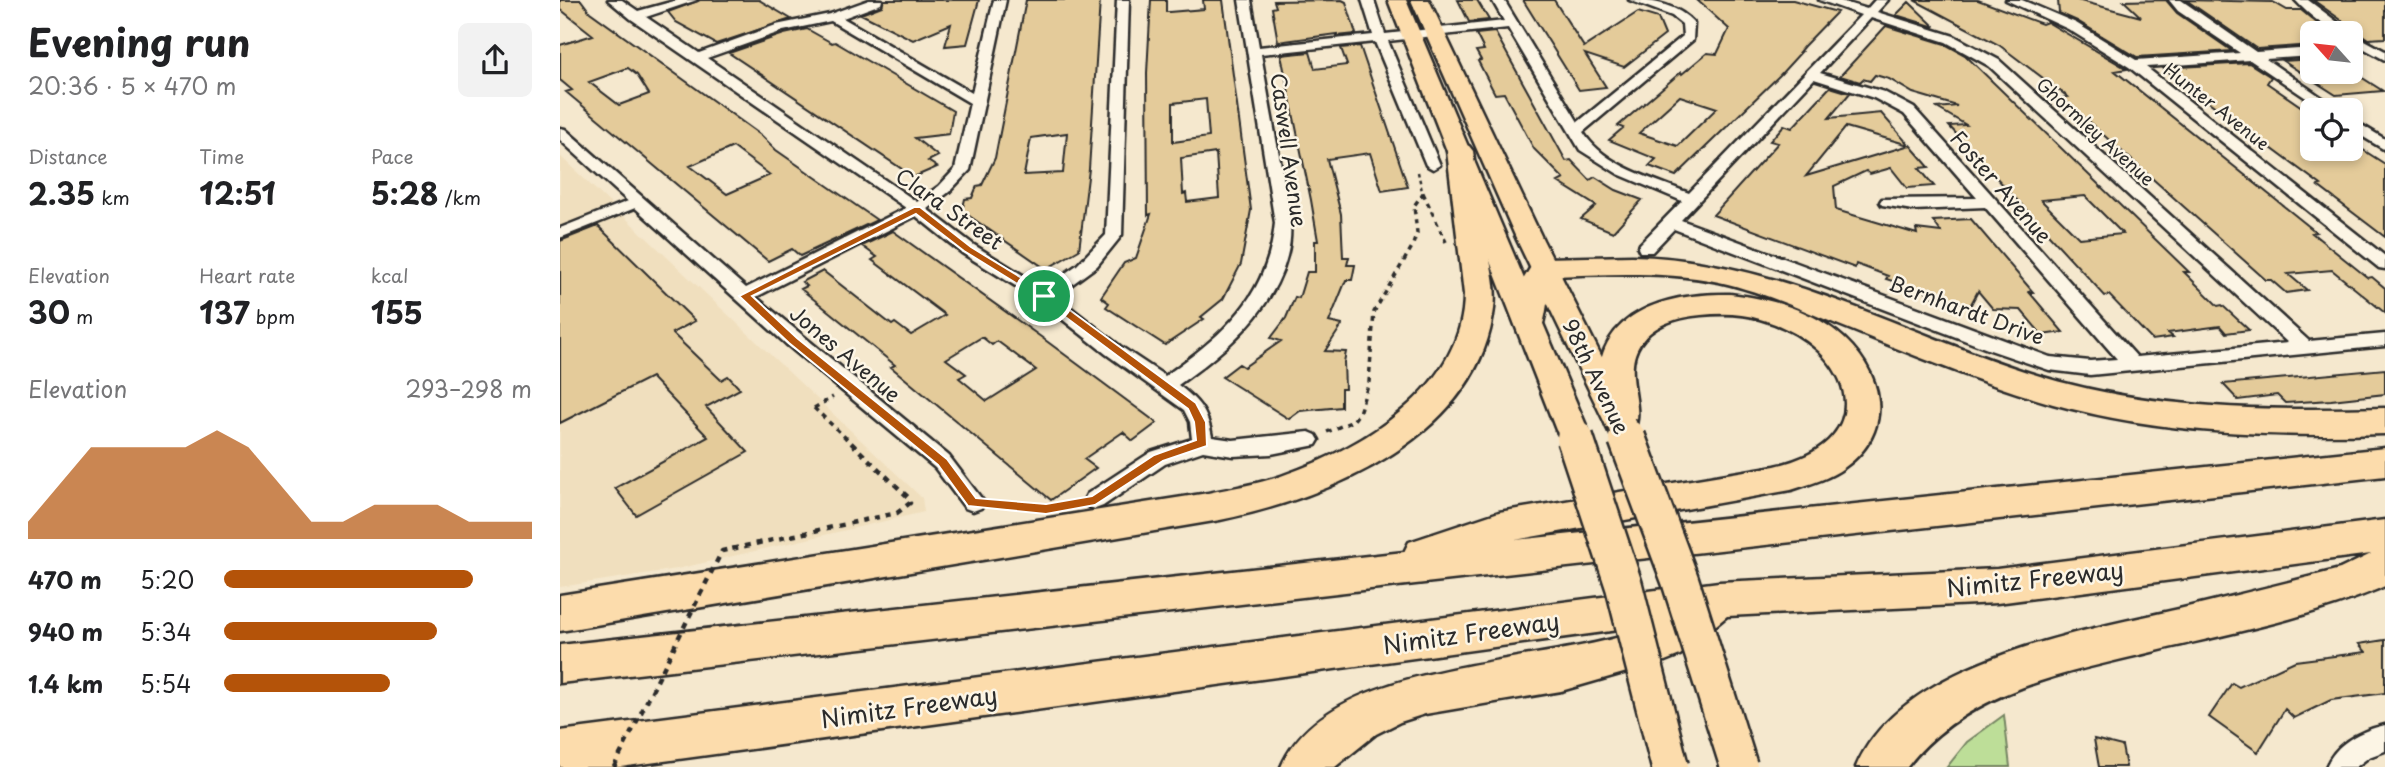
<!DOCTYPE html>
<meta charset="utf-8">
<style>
:root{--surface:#fff;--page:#f2f2f2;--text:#202124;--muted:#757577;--accent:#b45309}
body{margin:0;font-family:"Playpen Sans",sans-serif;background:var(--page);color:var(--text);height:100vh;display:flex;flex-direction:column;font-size:26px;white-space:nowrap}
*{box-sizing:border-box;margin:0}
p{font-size:23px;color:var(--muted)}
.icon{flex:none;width:38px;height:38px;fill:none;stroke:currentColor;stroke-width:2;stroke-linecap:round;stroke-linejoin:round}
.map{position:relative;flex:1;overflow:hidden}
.details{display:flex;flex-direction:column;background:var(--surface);width:560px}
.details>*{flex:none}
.needle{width:46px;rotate:297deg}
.buttons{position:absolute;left:1740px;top:21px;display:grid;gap:14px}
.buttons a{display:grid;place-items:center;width:63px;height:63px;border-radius:10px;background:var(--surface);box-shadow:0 4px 10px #0003;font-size:35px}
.pin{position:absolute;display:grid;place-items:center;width:60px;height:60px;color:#fff;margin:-30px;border:4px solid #fff;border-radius:50%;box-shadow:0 2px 7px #0007}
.round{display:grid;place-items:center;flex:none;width:74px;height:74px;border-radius:10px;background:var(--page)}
.headline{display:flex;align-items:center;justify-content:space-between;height:119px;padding:0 28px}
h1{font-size:38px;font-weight:700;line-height:52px}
.metrics{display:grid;grid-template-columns:repeat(3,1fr);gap:10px;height:119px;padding:7px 28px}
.metrics div{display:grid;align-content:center}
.metrics b{font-size:30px;font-weight:700}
.metrics small{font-size:19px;font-weight:400}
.metrics p{font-size:19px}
.chart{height:196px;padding:14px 28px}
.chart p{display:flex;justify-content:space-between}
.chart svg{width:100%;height:126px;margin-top:7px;fill:var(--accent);opacity:.7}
ul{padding:0 28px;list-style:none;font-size:23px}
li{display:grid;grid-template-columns:112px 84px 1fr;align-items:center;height:52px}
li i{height:18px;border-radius:9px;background:var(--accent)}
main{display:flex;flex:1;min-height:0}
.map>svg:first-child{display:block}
.built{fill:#f0dfbe}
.green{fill:#bdde98;stroke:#748462;stroke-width:2}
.building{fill:#e4cb9a;stroke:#2b2b2b;stroke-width:2;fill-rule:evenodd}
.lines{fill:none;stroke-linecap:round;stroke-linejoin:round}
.lane-casing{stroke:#2b2b2b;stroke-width:14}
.street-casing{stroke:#2b2b2b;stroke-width:5}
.primary-casing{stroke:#2b2b2b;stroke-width:5}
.highway-casing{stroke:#2b2b2b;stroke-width:5}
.path-far2{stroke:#2b2b2b;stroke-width:2.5;stroke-dasharray:3.5 3.5;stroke-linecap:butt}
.path-far1{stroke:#2b2b2b;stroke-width:3.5;stroke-dasharray:5 5;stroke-linecap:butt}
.path{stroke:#2b2b2b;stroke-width:4.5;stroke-dasharray:6 6;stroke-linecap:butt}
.lane{stroke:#fcf5e5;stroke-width:9}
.street{fill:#fcf5e5;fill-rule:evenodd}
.primary{fill:#fcdcac;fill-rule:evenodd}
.highway{fill:#fcdcac;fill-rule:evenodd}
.primary-bridge-far1-casing{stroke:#2b2b2b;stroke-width:32;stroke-linecap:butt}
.primary-bridge-casing{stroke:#2b2b2b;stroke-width:41;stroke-linecap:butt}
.path-bridge-far1{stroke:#2b2b2b;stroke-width:3.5;stroke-dasharray:5 5;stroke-linecap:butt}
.path-bridge{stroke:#2b2b2b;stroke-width:4.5;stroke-dasharray:6 6;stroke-linecap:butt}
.primary-bridge-far1{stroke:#fcdcac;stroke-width:27}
.primary-bridge{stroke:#fcdcac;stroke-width:36}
.route{fill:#b45309;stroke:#fff;stroke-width:2;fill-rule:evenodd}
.labels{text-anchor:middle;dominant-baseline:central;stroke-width:5;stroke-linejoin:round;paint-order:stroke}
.far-street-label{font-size:18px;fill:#2b2b2b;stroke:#fcf5e5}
.street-label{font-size:21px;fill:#2b2b2b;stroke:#fcf5e5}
.near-street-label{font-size:24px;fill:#2b2b2b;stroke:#fcf5e5}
</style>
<main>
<section class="details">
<div class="headline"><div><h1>Evening run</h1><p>20:36 · 5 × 470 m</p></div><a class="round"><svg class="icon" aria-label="share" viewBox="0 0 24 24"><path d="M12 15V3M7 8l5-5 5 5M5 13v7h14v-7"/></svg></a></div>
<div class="metrics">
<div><p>Distance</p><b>2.35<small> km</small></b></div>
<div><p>Time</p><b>12:51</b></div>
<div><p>Pace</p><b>5:28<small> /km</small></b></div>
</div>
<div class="metrics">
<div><p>Elevation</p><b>30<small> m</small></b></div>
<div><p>Heart rate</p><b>137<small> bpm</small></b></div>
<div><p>kcal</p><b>155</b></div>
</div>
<div class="chart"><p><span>Elevation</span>293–298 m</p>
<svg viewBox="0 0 160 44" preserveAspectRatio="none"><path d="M0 44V38L10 25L20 12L30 12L40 12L50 12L60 6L70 12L80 25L90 38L100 38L110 32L120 32L130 32L140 38L150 38L160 38V44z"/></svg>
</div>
<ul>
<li><b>470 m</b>5:20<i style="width:81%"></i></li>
<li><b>940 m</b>5:34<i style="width:69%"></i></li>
<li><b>1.4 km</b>5:54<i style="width:54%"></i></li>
</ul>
</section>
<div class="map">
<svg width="1825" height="767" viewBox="0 0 1825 767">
<rect width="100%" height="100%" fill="#f5e8ce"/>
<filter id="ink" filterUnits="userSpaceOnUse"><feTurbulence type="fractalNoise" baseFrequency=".0143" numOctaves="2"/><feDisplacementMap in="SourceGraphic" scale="14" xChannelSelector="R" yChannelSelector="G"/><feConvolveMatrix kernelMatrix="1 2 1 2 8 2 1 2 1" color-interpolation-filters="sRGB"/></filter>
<g filter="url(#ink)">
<path class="built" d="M0,156l362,342 2,14 -247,57 -117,18z"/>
<path class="green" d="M1444,715l6,52h-63l20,-25z"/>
<path class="building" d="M0,0h21l9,12 172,124 14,14 101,70 -77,36 -8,-7 -24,12 -202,-169 6,-2 -12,-10v-35l33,-10 -33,-26zM68,68l9,7 12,19 -30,11 -30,-23zM173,147l37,28 -43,19 -37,-28z
M140,0h59l32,19 -75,25 -40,-22 -8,-10z
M324,0h95l-12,44 -22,2 6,-22 -38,16 -52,-26 21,-8z
M466,0h74l-11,169 -10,81 -33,19 -84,-58 3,-12 7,-1 5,-12 5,-1 13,-27zM507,133l-4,40 -39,2 7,-37z
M591,0h15v12h3l35,-3 -1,-9h20l28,210 -10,54 -18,35 -22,18 3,2 -39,26 -59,-38 3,-4 -8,-6 23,-34 12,-5 15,-44 -3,1 -1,-142zM646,99l3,38 -36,5v-39zM656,153l3,45 -32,4 -1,-9 -3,1 -2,-36z
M782,0l4,2 10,32 -19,2v-2l-59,8 -6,-34 4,-1 -2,-6z
M898,0h19l12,20 -20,2z
M963,0h31l30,47 54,-35 20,6 7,17 -41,32 -39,-13 21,33 -27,3z
M1137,0h96l44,12 -33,34 -5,6h2l-21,23 -104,101 -27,-10 7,-7 -47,-19 14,-12 -5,-2 63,-54 1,2 25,-21 10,1 12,-25zM1120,96l37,12 -39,38 -39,-13z
M1354,0h64l64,24 5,-2 80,47 -12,2 201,161 -4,1 56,45 4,-1 13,11v25l-53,-43 -44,4 19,16 -21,3 -15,-13h-5l-204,-182 6,-1 -69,-52z
M1498,0h19l64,17 -17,-16 42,-1 11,13 55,38 -95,6 -60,-36 -18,-8z
M1626,0l87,2 14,8h14l17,14 18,9h-24v12l-55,4z
M1753,0h72v38l-17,1z
M1349,2l26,25 -39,-12z
M1326,26l59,18 20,11 224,217h-5l34,34 4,-1 27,25 -23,3 -6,-7 -52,7 5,4 -21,3 -43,-45 -4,1 -156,-170 17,-1 -29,-17 20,-2 -44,-13 -24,-14 -14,-4 -5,6 -7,-2 -3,3 -20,-6zM1525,196l38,38 -44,4 -38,-38z
M247,29l25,14 3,-1 118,69 -4,23 -34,4 23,18 -10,5 9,6 -23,10 -185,-124 55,-19z
M935,32l71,129 5,-1 19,20 5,-3 21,13 26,10 -29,32 -32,-13 15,-13 -38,-24 6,-3 -30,-30 -30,-56 -9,1 -17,-33 3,-1 -5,-9 8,-1 -8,-16z
M800,46l48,141 -26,4 -12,-38 -43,6 14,55 2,43h6l-2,8h8l-3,15h-6l-17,42 13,3 -17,26 21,1 -2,10 1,27h-4v18l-41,4 -11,8 -67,-42 17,-13 5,3 37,-26 -10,-3 15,-20 9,-21 4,1 8,-26h8v-31h3l-7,-41 -30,-145 29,-3 5,17 32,-4 -6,-17z
M1752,59v13h41l30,19 -47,4 -53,-34z
M1689,63l22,14 -4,6 45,31v35l48,-1 25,16v73l-67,-51 3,-1 -158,-117z
M1270,87l20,6 -21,25 52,-5 28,32 -63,-18 -40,49 104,-31 19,22 -10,1 15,18 -27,2 -16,-20 -21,6 -4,-3 -32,15 2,24 81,24 -1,-5 25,3 -8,-11 38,-2 62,73h-4l34,40 -21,3 -21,-25 -28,-1 -15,-18 -8,15 -16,-5 -2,3 -20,-7 2,-3 -48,-15 2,-3 -32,-12 -1,4 -142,-53 65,-72 -8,-2 14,-16 8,3z
M38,226l97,95 -23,12 49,47 7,-4 12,13 -34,18 42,45 -112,63 -21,-27 93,-51 -57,-60 -91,46v-182z
M333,231l148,106 116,86 -24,18 -10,-9 -39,27 12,9 -45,32 -160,-133 4,-2 -94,-76 6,-3 -5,-4 21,-11 69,54 3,-2 16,12 34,-20 -73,-55 5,-3 -15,-11zM422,337l10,8 5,-4 39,29 -49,31 -28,-23 7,-4 -20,-15z
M1825,369v25l-54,6 -46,3 -8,-8 -39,5 -15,-16z
M1825,640v53l-54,7 -37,18 -9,-9 -27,43 -49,-35 23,-34 7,4 56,-26 71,-9 -7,-8z
M1534,739l28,7 4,21h-27z"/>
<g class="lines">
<g class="lane-casing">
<path id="lane" d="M0,233l78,-31"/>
</g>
<g class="street-casing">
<path id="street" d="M48,0h14l16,11 40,-11h19l-51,17 53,36 77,-28 54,-11 39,-14h13l-1,4 -38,14 129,75 22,-93h12l-36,170 -21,22 -22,17 47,36 70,43 33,-23 29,-30 11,-235h12l-7,235 -25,31 -41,30 64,50 45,30c58,-41 103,-79 110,-153l-36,-223h12l8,47 114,-12 -11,-35h12l11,34 119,-13 -12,-21h12l74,122 105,-86 -1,-12 -10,-8 -43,-16c24,0 49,5 65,23l-1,17 -110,92c21,34 71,47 106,61l172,-178 -42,-15h18l30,9 8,-9h13l-11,12 77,24 45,24 310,281 76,-7v12l-295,29 -41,-5 -59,-20 -316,-121 -22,23h-12l-2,-4 2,-4 42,-43 -64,-27 -38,-24 -72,-122 -120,13 52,124 -7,4 -7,-4 -51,-123 -114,12c6,36 12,71 19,106 5,31 16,64 7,96 -14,56 -64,97 -109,129 20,15 30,27 34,52l21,3 76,-8 7,3 3,5 -3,5 -45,9 -38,2 -30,-5 -38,13 -62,42 -8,3 -8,-3 -3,-6 3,-6 64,-42 41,-13 -2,-17 -6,-12 -78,-56 -68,-54 -76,-47 -46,-37 -160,81 193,159 35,46 -3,6 -8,3 -8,-3 -30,-40 -149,-124 -226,-204v-12l5,1 181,159 160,-80 -275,-189zM1311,18l75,24 43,24 299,277 -151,14 -223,-249 -30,-16 -64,-19zM271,21l139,82 -15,66 -16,17 -22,16 -210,-144 76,-27zM1254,79l60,19 30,16 73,84 -95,1 -2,3 2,3 31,5 72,-3 132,152 -27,2 -40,-4 -369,-137z
M1446,0h16l54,23 60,37 104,-7 -62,-42 -9,-11h12l75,52 56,-4v8l-46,3 74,51h-16l-74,-50 -104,7 239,189v13l-6,-1 -250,-201 -61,-38z
M1735,0h13l44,33 33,18v9l-35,-19v-8c-21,0 -41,-18 -55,-33z
M1790,118l35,21v11l-35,-21z
M1825,725v26l-16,6 -13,10h-30c10,-24 34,-36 59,-42z"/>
</g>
<g class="primary-casing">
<path id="primary" d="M828,0h18l182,430 -5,8 -11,4 -11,-4 -5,-8z
M851,0h18l114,240 89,177 -4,8 -11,3 -11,-3 -4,-8 -85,-177z"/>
</g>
<g class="highway-casing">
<path id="highway" d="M900,143l9,3 4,5c4,32 9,63 14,95 4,20 10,43 7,63 -16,128 -165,189 -274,211l-660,111v-36l648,-102c24,-5 50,-9 73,-17 79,-27 183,-87 183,-182l-17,-143 4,-5z
M1072,256c147,3 273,79 411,121 110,33 228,34 342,31v26c-112,3 -224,0 -332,-30 -73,-21 -144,-51 -214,-79 -39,-16 -79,-34 -120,-43 -54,-11 -110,-8 -164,-6 -10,19 -7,42 -15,54l-11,3 -11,-3c-14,-22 4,-50 17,-69l10,-3z
M1170,294c34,4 68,12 97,31 51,33 76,100 18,142 -16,12 -35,17 -54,23l-276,50 870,-92v28l-1014,113 -811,94v-38l844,-93 5,-10 90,-30 276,-46c114,-26 74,-123 -15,-147 -19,-6 -39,-6 -59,-4 -22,2 -48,9 -61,29 -19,29 7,64 -7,88l-12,4 -12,-4c-8,-14 -9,-32 -10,-48 -2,-74 71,-91 131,-90z
M1825,520v66l-7,3c-72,30 -151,45 -226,63 -87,21 -187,39 -245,115h-51c45,-106 223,-135 323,-158 54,-13 107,-26 161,-40l31,-15 -374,49 -270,13 -47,39 -15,6 -104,30 -136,23 -25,8 -24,12 -41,33h-54c48,-114 273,-98 374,-142l-1035,142h-60v-36l1159,-149 278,-13z"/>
</g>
<path class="path-far2" d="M858,172l4,19"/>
<path class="path-far1" d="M863,193l23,49
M254,408l19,-11
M767,432l26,-11 6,-8 10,-31 5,-70 38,-65 5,-14 -3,-27 9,-13 -1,-4"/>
<path class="path" d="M433,504l45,4"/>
<use href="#lane" class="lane"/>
<use href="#street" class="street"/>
<use href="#primary" class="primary"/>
<use href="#highway" class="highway"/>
<g class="primary-bridge-far1-casing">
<path id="primary-bridge-far1" d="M1061,423l6,17
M1012,430l3,10"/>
</g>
<g class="primary-bridge-casing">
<path id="primary-bridge" d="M1015,438l49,148 46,181
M1067,438l53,142 59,187"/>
</g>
<path class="path-bridge-far1" d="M254,408l34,32"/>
<path class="path-bridge" d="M54,767l108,-216 175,-38 13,-10 -1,-5 -63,-60"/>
<use href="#primary-bridge-far1" class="primary-bridge-far1"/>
<use href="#primary-bridge" class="primary-bridge"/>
</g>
</g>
<path class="route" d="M354,207h6l51,40 77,47 148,109 10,19 1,24 -44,15 -68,44 -49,9 -78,-8 -30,-41 -149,-122 -50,-47zM356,214l48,37 76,47 148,111 6,13 2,18 -42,15 -62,41 -46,8 -70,-6 -29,-39 -150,-121 -45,-42z"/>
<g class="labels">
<g class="far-street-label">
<text transform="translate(1657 106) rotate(38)">Hunter Avenue</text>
<text transform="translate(1536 131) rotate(42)">Ghormley Avenue</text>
</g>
<g class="street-label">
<text transform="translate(730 150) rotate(82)">Caswell Avenue</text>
<text transform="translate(1442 186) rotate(49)">Foster Avenue</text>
<text transform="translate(390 208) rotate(35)">Clara Street</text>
<text transform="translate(1407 309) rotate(20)">Bernhardt Drive</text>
<text transform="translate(286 353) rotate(40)">Jones Avenue</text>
<text transform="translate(1037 376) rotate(64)">98th Avenue</text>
</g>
<g class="near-street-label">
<text transform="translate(1475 578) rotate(-6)">Nimitz Freeway</text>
<text transform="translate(911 632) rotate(-8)">Nimitz Freeway</text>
<text transform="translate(349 706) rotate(-8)">Nimitz Freeway</text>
</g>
</g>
</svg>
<div class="buttons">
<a><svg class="needle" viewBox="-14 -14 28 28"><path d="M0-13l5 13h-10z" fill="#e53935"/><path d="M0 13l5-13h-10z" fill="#757577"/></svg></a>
<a><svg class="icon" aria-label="locate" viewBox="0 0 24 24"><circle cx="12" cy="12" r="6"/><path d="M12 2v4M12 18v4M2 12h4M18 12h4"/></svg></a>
</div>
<div class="pin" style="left:484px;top:296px;background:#1e9e55"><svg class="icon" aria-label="arrive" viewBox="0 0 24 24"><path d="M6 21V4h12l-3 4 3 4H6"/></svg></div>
</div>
</main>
